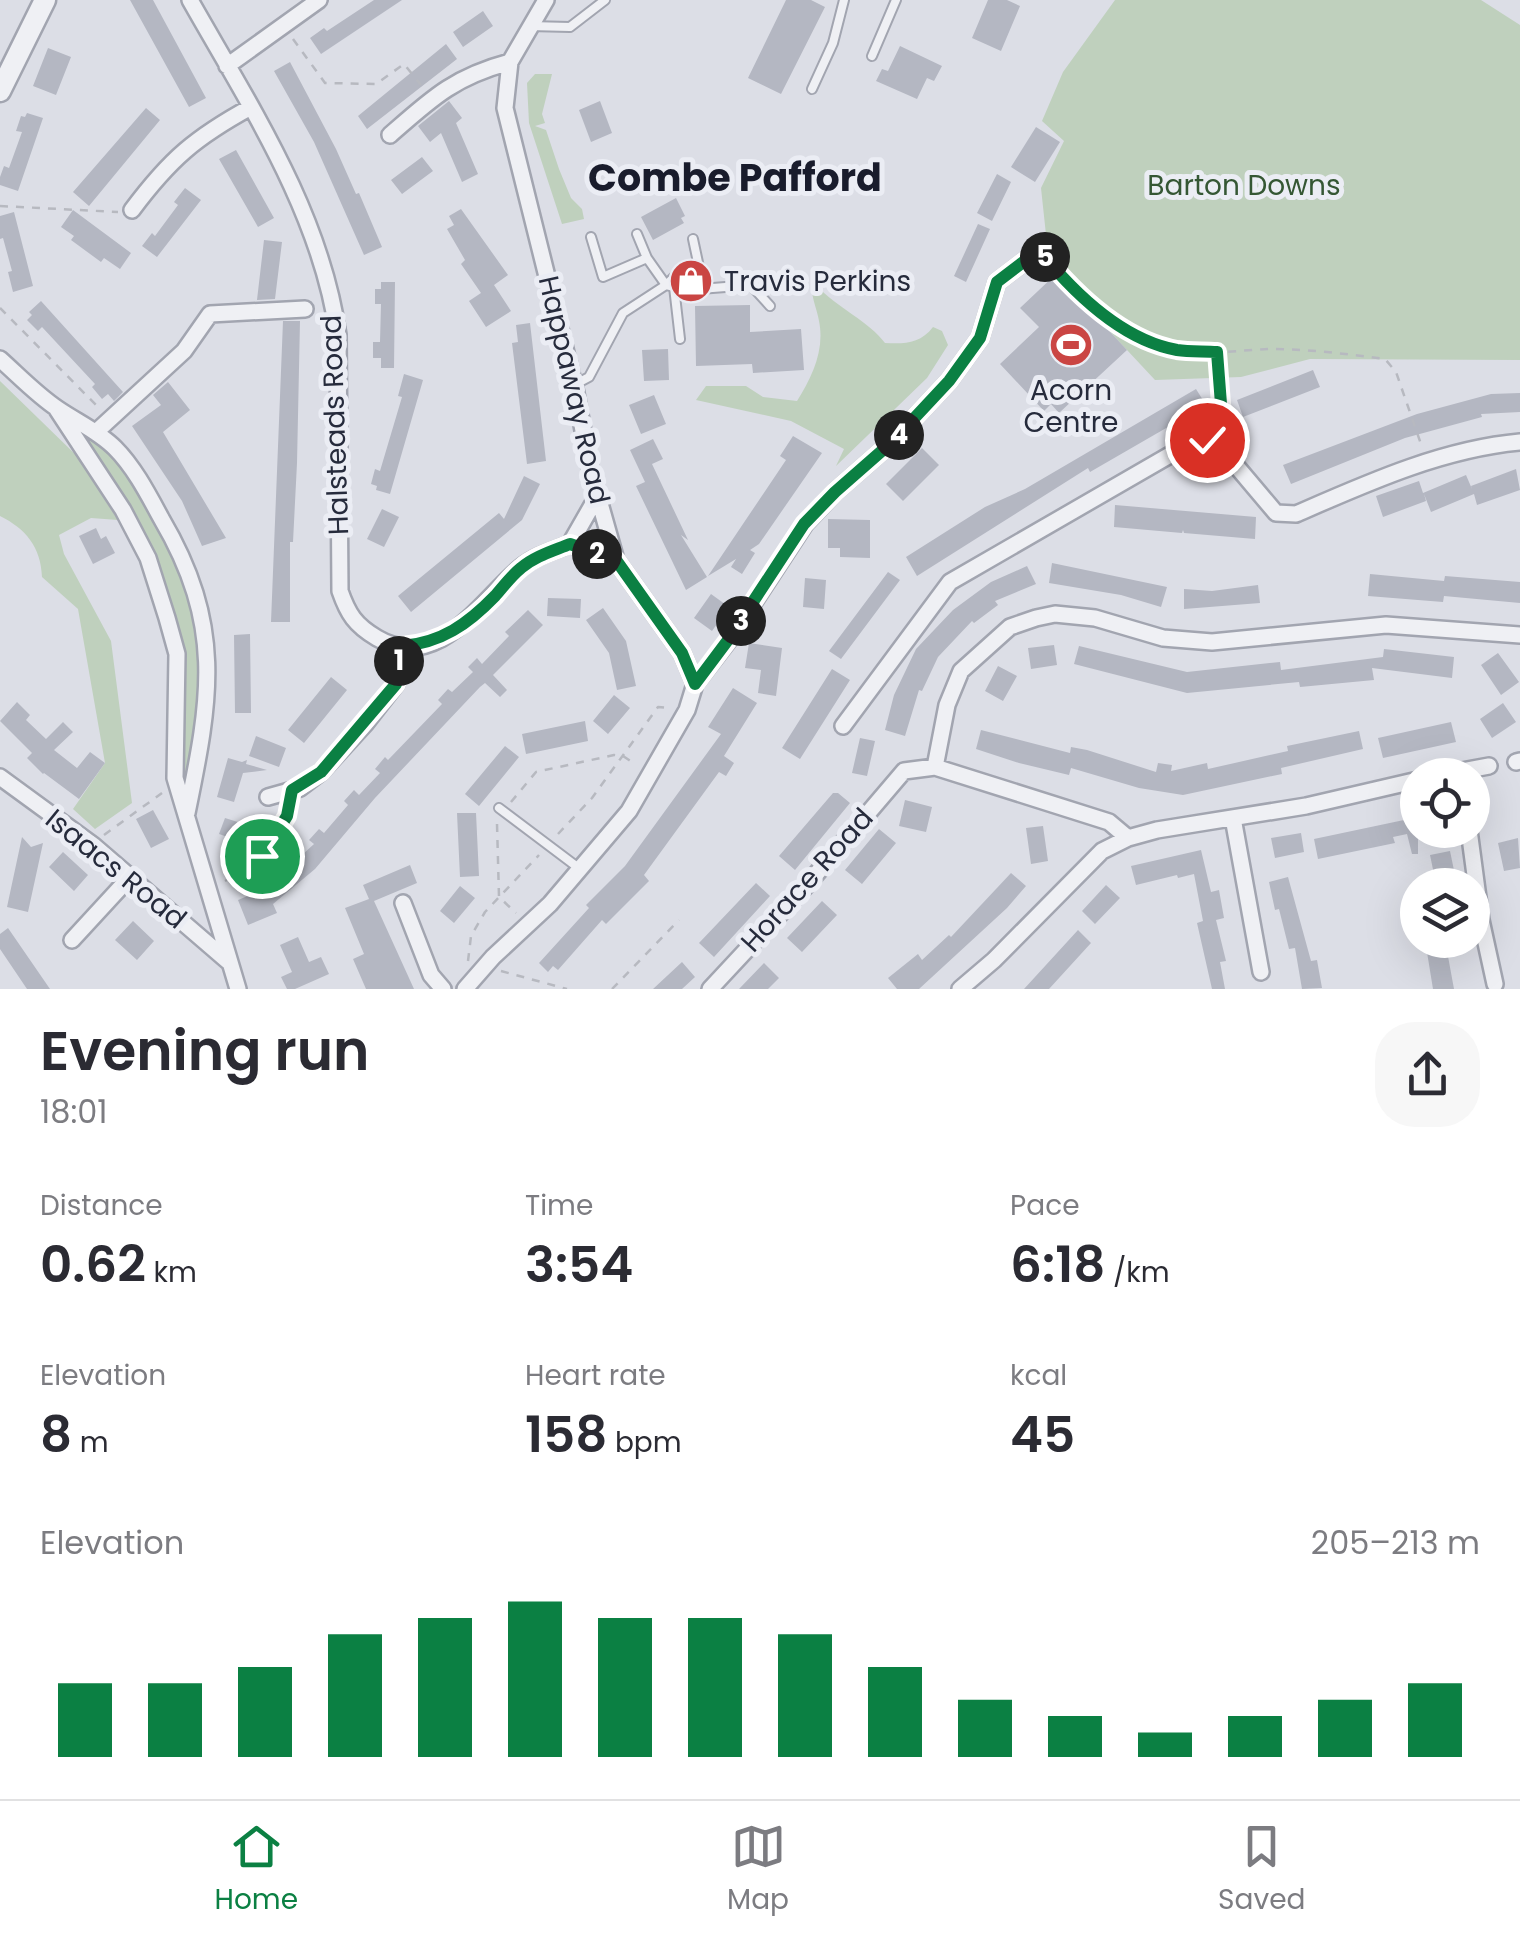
<!DOCTYPE html>
<meta charset="utf-8">
<style>
:root{--surface:#fff;--page:#f7f7f7;--text:#2b2b33;--muted:#7c7c81;--line:#e1e1e2;--accent:#0b8043}
body{margin:0;font-family:Poppins,sans-serif;background:var(--page);color:var(--text);height:100vh;display:flex;flex-direction:column;font-size:38px;white-space:nowrap}
*{box-sizing:border-box;margin:0}
p{font-size:32px;color:var(--muted)}
.icon{flex:none;width:55px;height:55px;fill:none;stroke:currentColor;stroke-width:2;stroke-linecap:round;stroke-linejoin:round}
.map{position:relative;height:989px;overflow:hidden}
.side{display:flex;flex-direction:column;background:var(--surface);flex:1}
.side>*{flex:none}
.fabs{position:absolute;left:1400px;top:758px;display:grid;gap:20px}
.fabs a{display:grid;place-items:center;width:90px;height:90px;border-radius:50%;background:var(--surface);box-shadow:0 10px 40px #0002;font-size:50px}
.pin{position:absolute;display:grid;place-items:center;width:85px;height:85px;color:#fff;margin:-42px;border:5px solid #fff;border-radius:50%;box-shadow:0 2px 10px #0007}
.km{position:absolute;width:50px;height:50px;margin:-25px;border-radius:50%;background:#222;color:#fff;font-size:28px;line-height:50px;text-align:center}
.round{display:grid;place-items:center;flex:none;width:105px;height:105px;border-radius:40px;background:var(--page)}
.headline{display:flex;align-items:center;justify-content:space-between;height:170px;padding:0 40px}
h1{font-size:55px;font-weight:600;line-height:75px}
.figures{display:grid;grid-template-columns:repeat(3,1fr);gap:15px;height:170px;padding:10px 40px}
.figures div{display:grid;align-content:center}
.figures b{font-size:50px;font-weight:600}
.figures small{font-size:28px;font-weight:400}
.figures p{font-size:28px}
.chart{height:280px;padding:20px 40px}
.chart p{display:flex;justify-content:space-between}
.chart svg{width:100%;height:180px;margin-top:10px;stroke:var(--accent);stroke-width:6}
.menu{display:flex;justify-content:space-around;align-items:center;height:140px;border-top:2px solid var(--line);background:var(--surface);font-size:28px;color:var(--muted)}
.menu a{display:grid;justify-items:center;gap:5px}
.menu .selected{color:var(--accent)}
.map>svg:first-child{display:block}
.green{fill:#bfd0bd}
.building{fill:#b4b7c2}
.lines{fill:none;stroke-linecap:round;stroke-linejoin:round}
.service-casing{stroke:#a2a5b0;stroke-width:12}
.minor-casing{stroke:#a2a5b0;stroke-width:20}
.tertiary-casing{stroke:#a2a5b0;stroke-width:25}
.path{stroke:#b7b9c0;stroke-width:2.5;stroke-dasharray:8 8;stroke-linecap:butt}
.service{stroke:#eff0f4;stroke-width:8}
.minor{stroke:#eff0f4;stroke-width:15}
.tertiary{stroke:#eff0f4;stroke-width:20}
.route-casing{stroke:#fff;stroke-width:20}
.route{stroke:#0b8043;stroke-width:12}
.labels{text-anchor:middle;dominant-baseline:central;stroke-width:10;stroke-linejoin:round;paint-order:stroke}
.park-label{font-size:28px;fill:#355734;stroke:#ebedf4}
.poi-label{font-size:28px;fill:#262b3c;stroke:#ebedf4;text-anchor:start}
.street-label{font-size:28px;fill:#262b3c;stroke:#ebedf4}
.district-label{font-size:38px;font-weight:bold;fill:#191c2c;stroke:#ebedf4}
</style>
<div class="map">
<svg width="1520" height="989" viewBox="0 0 1520 989">
<rect width="100%" height="100%" fill="#dcdee6"/>
<path class="green" d="M1115,0h366l39,25v335l-210,-1 -69,18 -86,3 -99,-106 -9,-30 -6,-56 23,-47 -22,-20 21,-49z
M535,74h17l-10,40 3,9 -10,3 11,4 13,39 12,29 11,11 2,10 -22,5 -33,-101 -2,-40z
M816,285c20,22 54,37 69,58 19,1 35,1 48,-16l9,4 6,14 -21,33 -91,88 8,-17 -53,-28 -95,-21 10,-14h40l17,11 34,4c15,-24 28,-51 22,-80 -2,-12 -7,-21 -7,-33z
M0,381l76,74 42,65 -27,-2 -32,17 5,19 47,87 21,162 -37,26 -22,-20 32,-46 -27,-154 -36,-32c-1,-30 -16,-48 -42,-61z
M56,408l40,24 76,104 37,133 -22,146 -12,-37 2,-124 -29,-96z"/>
<path class="building" d="M130,0h23l53,98 -17,9z
M374,0h28l-81,54 -11,-16 14,-10 3,3z
M786,0h25l14,7 -44,87 -33,-16z
M988,0h19l13,6 -19,45 -29,-13z
M483,11l10,15 -30,21 -10,-15z
M446,44l11,15 -90,70 -9,-13z
M900,46l42,20 -8,15 -7,-3 -10,21 -41,-18 6,-12 6,2z
M48,48l23,9 -15,38 -23,-9z
M290,62l46,87 20,45 3,-1 23,54 -18,8 -50,-113 -40,-71z
M449,101l13,17 -6,5 22,51 -16,8 -21,-49 -11,9 -12,-16z
M600,101l12,32 -21,9 -12,-32z
M146,108l14,12 -71,86 -16,-14z
M27,113l16,5 -25,73 -18,-6v-8l4,-11 5,2 13,-36 -6,-1 5,-15 4,1z
M1036,127l24,15 -25,40 -24,-15z
M236,150l38,68 -16,9 -39,-68z
M422,157l11,14 -31,23 -11,-14z
M997,174l14,8 -19,39 -15,-8z
M185,188l16,12 -44,57 -15,-11 10,-13 3,3 23,-31 -4,-3z
M676,198l9,18 -4,2 3,5 -31,17 -12,-23z
M461,209l47,66 -14,10 17,26 -25,16 -17,-26 12,-8 -20,-29 4,-4 -18,-31 7,-4 -5,-9z
M73,210l58,43 -11,16 -16,-11 -3,4 -30,-22 3,-4 -13,-9z
M14,212l19,74 -20,6 -5,-20 4,-1 -9,-33 -3,1v-23z
M978,224l12,5 -24,53 -12,-6z
M264,240l18,2 -7,57 -18,1z
M1056,274l71,76 -68,63 -8,-9 -7,7 -44,-47 39,-37 -19,-19z
M381,282h14l-1,86h-13v-10h-8v-16h7l1,-38h-6v-15h6z
M41,301l82,91 -9,9 -6,-7 -6,5 -10,-12 3,-3 -53,-57 -4,4 -11,-11 5,-5 -3,-3z
M750,305v27l51,-3 3,41 -51,3 -1,-9 -56,2 -1,-60z
M283,321h17l-3,142 -4,79h-3v80h-19z
M530,323l16,138 -19,3 -15,-121 6,-1 -2,-17z
M668,349l1,31 -25,1 -2,-31z
M1313,370l7,17 -77,30 -6,-17z
M404,374l19,6 -33,114 -14,-4 1,-4 -6,-2 4,-15 5,2 22,-74 -4,-1z
M168,382l22,28 -27,22 63,106 -24,8 -20,-45 -50,-75 29,-21 -8,-10z
M1196,389l10,16 -116,67 -2,-4 -171,108 -11,-19 79,-50 40,-18z
M1520,393v19l-39,2 1,3 -77,21 -114,46 -8,-19 134,-51 74,-20z
M654,395l12,29 -25,10 -12,-29z
M793,436l29,17 -63,91 -9,6 5,3 -13,21 -11,-7 5,-8 -28,17 78,-116 -6,-4z
M653,439l10,20 -11,5 36,76 -7,-5 26,42 -21,13 -50,-104 9,-4 -15,-32z
M922,448l17,17 -36,36 -17,-17z
M1516,469l4,21 -43,15 -3,-11 -43,18 -7,-18 2,7 -43,16 -7,-21 43,-15 4,12 43,-18 6,14 -1,-3z
M524,476l16,8 -18,36 -111,92 -13,-16 101,-83 5,6z
M1115,505l141,12 -1,22 -71,-6 -1,-3 -1,3 -68,-6z
M382,509l17,8 -15,30 -17,-8z
M828,519l42,1v38l-30,-1v-9h-12z
M96,528l5,11 5,-3 9,17 -22,11 -14,-28z
M1052,563l115,24 -6,20 -40,-12 -72,-12z
M1027,566l9,18 -41,17 3,4 -24,18 -2,-2 -34,36 -16,34 -3,-1 -14,46 -20,-6 9,-35 22,-46 37,-39 38,-28z
M888,572l12,8 -59,79 -12,-8z
M1370,574l74,7 1,-5 75,6v21l-76,-7 -1,6 -75,-6z
M805,578l21,2 -2,29 -21,-2z
M1258,585l2,18 -76,6v-20l28,2z
M711,594l18,13 -17,24 -18,-13z
M548,598l33,1 -1,19 -33,-2z
M603,608l23,33 10,45 -19,4 -8,-37 -23,-33z
M528,610l15,15 -50,50 14,15 -7,7 -15,-14 -5,4 -105,111 -60,71 -42,35 4,9 -29,12 -10,-25 43,-18 -4,-4 37,-34 -5,-4 10,-11 5,4 24,-28 -4,-4 10,-11 5,5 21,-22 -5,-4 10,-12 3,3 54,-56 -4,-4 10,-11 4,3 21,-20 -5,-5 9,-9 5,6 27,-28 -4,-4z
M250,634l1,79h-16l-1,-78z
M749,643l33,5 -6,48 -18,-3 3,-23 -16,-2z
M1054,645l3,20 -26,4 -3,-21z
M1079,646l108,26 93,-10 1,8 102,-13 1,-8 70,8 -2,21 -80,-10 2,12 -74,7 -1,-5 -112,11 -113,-29z
M1498,653l21,29 -18,13 -20,-30z
M998,666l19,10 -14,25 -18,-10z
M832,669l18,11 -50,79 -18,-11z
M331,677l16,13 -43,53 -16,-13z
M733,688l24,15 -33,53 10,7 -8,13 -7,-4 -75,103 5,6 -43,43 -4,-4 -44,50 -5,-4 -5,6 -9,-9 50,-55 -3,-3 39,-39 96,-132 -13,-7z
M614,695l16,13 -22,26 -15,-13z
M17,702l13,13 -4,5 20,19 17,-17 10,10 -19,18 23,18 13,-16 15,11 -26,36 -35,-26 -1,1 -16,-16 5,-5 -32,-32z
M1503,703l13,19 -24,16 -12,-19z
M585,721l3,20 -62,13 -4,-20z
M1451,722l5,20 -73,16 -5,-20z
M981,730l89,23 1,-6 16,3 69,22 2,-9 14,2 -1,6 36,-8 1,6 80,-18 -1,-5 72,-15 4,18 -82,19 1,6 -99,21 -44,-7 -68,-20 -2,7 -50,-12 -43,-14z
M256,736l30,12 -7,19 -30,-11z
M860,738l15,3 -8,35 -15,-3z
M505,746l14,11 -40,49 -14,-12z
M228,758l14,4 5,-2 -1,4 21,6 -24,3 -9,29 -17,-5z
M833,793h5l12,10 -55,67 -16,-14z
M905,800l27,7 -6,25 -27,-6z
M153,810l16,29 -18,9 -15,-29z
M1418,810v44h-6l-5,-20 -14,3 2,6 -77,16 -4,-20 90,-19 -1,-7z
M457,813h19l3,63 -19,1z
M225,818l32,10 -6,17 -32,-11z
M1043,826l5,35 -17,3 -5,-36z
M879,829l17,14 -34,41 -17,-14z
M1301,833l3,19 -29,6 -4,-20z
M22,837l9,10 12,-4 -15,69 -21,-5z
M1518,838l2,30 -16,3 -6,-28z
M1201,850l10,42 8,-2 5,28 -8,2 10,41 -6,1 5,27h-13l-15,-66 6,-2 -9,-47 -16,4 -1,-3 -41,10 -5,-19z
M1450,851l6,29 -20,4 -6,-29z
M63,852l25,23 -14,16 -25,-24z
M410,865l7,18 -43,18 40,88h-48l-13,-30 11,-5 -19,-46 24,-9 -6,-14z
M1011,873l15,13 -19,22 -88,81h-22l-9,-11 30,-24 4,6 27,-25 2,2z
M1288,877l23,84 6,-1 5,28 -20,1 -7,-41 -6,1 -10,-40 -4,1 -6,-28z
M756,883l14,13 -56,61 -15,-14z
M1106,885l14,13 -25,26 -13,-13z
M460,886l15,12 -21,25 -14,-12z
M822,901l15,14 -35,37 -15,-14z
M133,921l21,20 -17,19 -22,-20z
M8,928l42,61h-23l-27,-40v-15z
M1078,930l13,13 -42,46h-25z
M298,937l11,25 12,-5 8,17 -34,15h-8l-6,-12 11,-5 -12,-27z
M1425,940h20l9,49h-21z
M682,962l13,15 -13,12h-29z
M764,963l15,15 -11,11h-29z"/>
<g class="lines">
<g class="service-casing">
<path id="service" d="M529,26l41,1 35,-27
M872,56l24,-56
M812,89l21,-46 11,-43
M637,234l10,24
M591,237l12,40 44,-19 19,27 9,-9 24,-9 -6,-28
M674,287l6,52
M574,385l15,-8 34,-64 43,-28 21,5 64,-5 19,21
M499,808l81,61"/>
</g>
<g class="minor-casing">
<path id="minor" d="M190,0c60,106 131,213 148,335l2,256c8,23 15,34 37,47 61,36 106,-40 143,-70 15,-12 32,-17 50,-24
M546,0l-36,62 -5,46 71,285 14,75 26,92 66,93 13,31
M227,66l92,-66
M390,135c42,-37 64,-58 120,-73
M132,210c38,-51 64,-73 119,-103
M0,359c19,17 37,36 58,50 19,13 40,22 57,39 19,19 33,46 46,70 63,107 50,179 26,295
M56,408l67,102 25,48 19,60 10,36 -2,124 63,211
M96,432l88,-81 26,-37 95,-5
M598,495l-28,49 46,16
M843,726l107,-144 239,-138 18,-3 20,14 49,58 20,1c71,-31 146,-65 224,-72
M1516,762l4,-1
M935,767l12,-62 14,-34 49,-44 26,-9 19,-4 40,4 68,20 49,4 174,-17 134,10
M1440,775l49,-9
M0,777l93,68 137,118
M268,797l32,-9 21,-16 44,-48 31,-40 6,-38
M1233,818l28,154
M1469,830l12,90 14,64
M403,903l28,72 12,14
M72,940l58,-63
M465,989l28,-32 57,-53 79,-93 58,-101 8,-26 34,-44 76,-116 30,-32 57,-50 57,-61 31,-43 17,-56 50,-38
M710,989l96,-103 98,-115 31,-4 174,55 19,16
M960,989l34,-29 108,-109 26,-13 29,-8 149,-24 112,-26"/>
</g>
<g class="tertiary-casing">
<path id="tertiary" d="M0,91l45,-91"/>
</g>
<path class="path" d="M293,39l32,44 51,1 28,-20 17,21
M0,206l118,6
M1050,263c31,37 76,76 126,87 30,6 63,0 93,-1 39,0 78,5 116,10l11,13 26,75
M0,308l98,99
M1215,428l7,-11 -5,-64
M511,802l25,-30 78,-17 9,1 12,8
M497,824l2,73 17,16
M558,834l34,-36 66,-91 10,1
M104,835l58,-42
M225,881c29,-15 57,-42 64,-74
M468,961l3,-25 14,-24 54,-57
M501,971l66,18
M612,989l67,-69"/>
<use href="#service" class="service"/>
<use href="#minor" class="minor"/>
<use href="#tertiary" class="tertiary"/>
</g>
<g class="lines">
<g class="route-casing">
<path id="route" d="M262,856l25,-40 5,-26 29,-18 75,-88 6,-38c39,-3 66,-22 93,-50 8,-9 16,-20 26,-28 14,-12 32,-17 49,-24l46,16 66,93 13,31 33,-44 76,-116 31,-32 57,-50 57,-61 31,-43 17,-56 42,-32c34,42 83,90 138,100 13,2 27,1 40,2l5,65 -15,23"/>
</g>
<use href="#route" class="route"/>
</g>
<defs>
<g id="shop-disc" transform="scale(2.25)"><circle r="9.5" fill="#ca4543" stroke="#ebedf4"/><path d="M-5-2.5h2.3a2.7 3.5 0 0 1 5.4 0H5L5.5 6h-11ZM-1.5-2.5h3a1.5 2.3 0 0 0-3 0Z" fill="#fff"/></g>
<g id="stadium-disc" transform="scale(2.25)"><circle r="9.5" fill="#ca4543" stroke="#ebedf4"/><path d="M0-5a6.5 5 0 1 0 0 10a6.5 5 0 1 0 0-10ZM-3.5-1.8h7v3.6h-7Z" fill="#fff"/></g>
</defs>
<g fill-rule="evenodd">
<use href="#shop-disc" x="691" y="281"/>
<use href="#stadium-disc" x="1071" y="345"/>
</g>
<g class="labels">
<g class="park-label">
<text x="1244" y="185">Barton Downs</text>
</g>
<g class="poi-label">
<text x="724" y="281">Travis Perkins</text>
<text x="1071" y="390" text-anchor="middle">Acorn<tspan x="1071" dy="32">Centre</tspan></text>
</g>
<g class="street-label">
<text transform="translate(574 390) rotate(77)">Happaway Road</text>
<text transform="translate(335 425) rotate(-92)">Halsteads Road</text>
<text transform="translate(116 869) rotate(39)">Isaacs Road</text>
<text transform="translate(807 880) rotate(-48)">Horace Road</text>
</g>
<g class="district-label">
<text x="735" y="177">Combe Pafford</text>
</g>
</g>
</svg>
<div class="fabs">
<a><svg class="icon" aria-label="locate" viewBox="0 0 24 24"><circle cx="12" cy="12" r="6"/><path d="M12 2v4M12 18v4M2 12h4M18 12h4"/></svg></a>
<a><svg class="icon" aria-label="layers" viewBox="0 0 24 24"><path d="M12 4l9 5-9 5-9-5zM3 14l9 5 9-5"/></svg></a>
</div>
<div class="pin" style="left:262px;top:856px;background:#1e9e55"><svg class="icon" aria-label="arrive" viewBox="0 0 24 24"><path d="M6 21V4h12l-3 4 3 4H6"/></svg></div>
<div class="pin" style="left:1207px;top:440px;background:#d93025"><svg class="icon" aria-label="check" viewBox="0 0 24 24"><path d="M5 12l5 5 9-10"/></svg></div>
<b class="km" style="left:399px;top:661px">1</b>
<b class="km" style="left:597px;top:554px">2</b>
<b class="km" style="left:741px;top:621px">3</b>
<b class="km" style="left:899px;top:435px">4</b>
<b class="km" style="left:1045px;top:257px">5</b>
</div>
<section class="side">
<div class="headline"><div><h1>Evening run</h1><p>18:01</p></div><a class="round"><svg class="icon" aria-label="share" viewBox="0 0 24 24"><path d="M12 15V3M7 8l5-5 5 5M5 13v7h14v-7"/></svg></a></div>
<div class="figures">
<div><p>Distance</p><b>0.62<small> km</small></b></div>
<div><p>Time</p><b>3:54</b></div>
<div><p>Pace</p><b>6:18<small> /km</small></b></div>
</div>
<div class="figures">
<div><p>Elevation</p><b>8<small> m</small></b></div>
<div><p>Heart rate</p><b>158<small> bpm</small></b></div>
<div><p>kcal</p><b>45</b></div>
</div>
<div class="chart"><p><span>Elevation</span>205–213 m</p>
<svg viewBox="0 0 160 44" preserveAspectRatio="none"><path d="M5 44V26M15 44V26M25 44V22M35 44V14M45 44V10M55 44V6M65 44V10M75 44V10M85 44V14M95 44V22M105 44V30M115 44V34M125 44V38M135 44V34M145 44V30M155 44V26"/></svg>
</div>
</section>
<nav class="menu">
<a class="selected"><svg class="icon" aria-label="home" viewBox="0 0 24 24"><path d="M3 11l9-7 9 7M6 9v11h12V9"/></svg>Home</a>
<a><svg class="icon" aria-label="map" viewBox="0 0 24 24"><path d="M3 6l6-2 6 2 6-2v14l-6 2-6-2-6 2zM9 4v14M15 6v14"/></svg>Map</a>
<a><svg class="icon" aria-label="saved" viewBox="0 0 24 24"><path d="M7 4h10v16l-5-4-5 4z"/></svg>Saved</a>
</nav>
